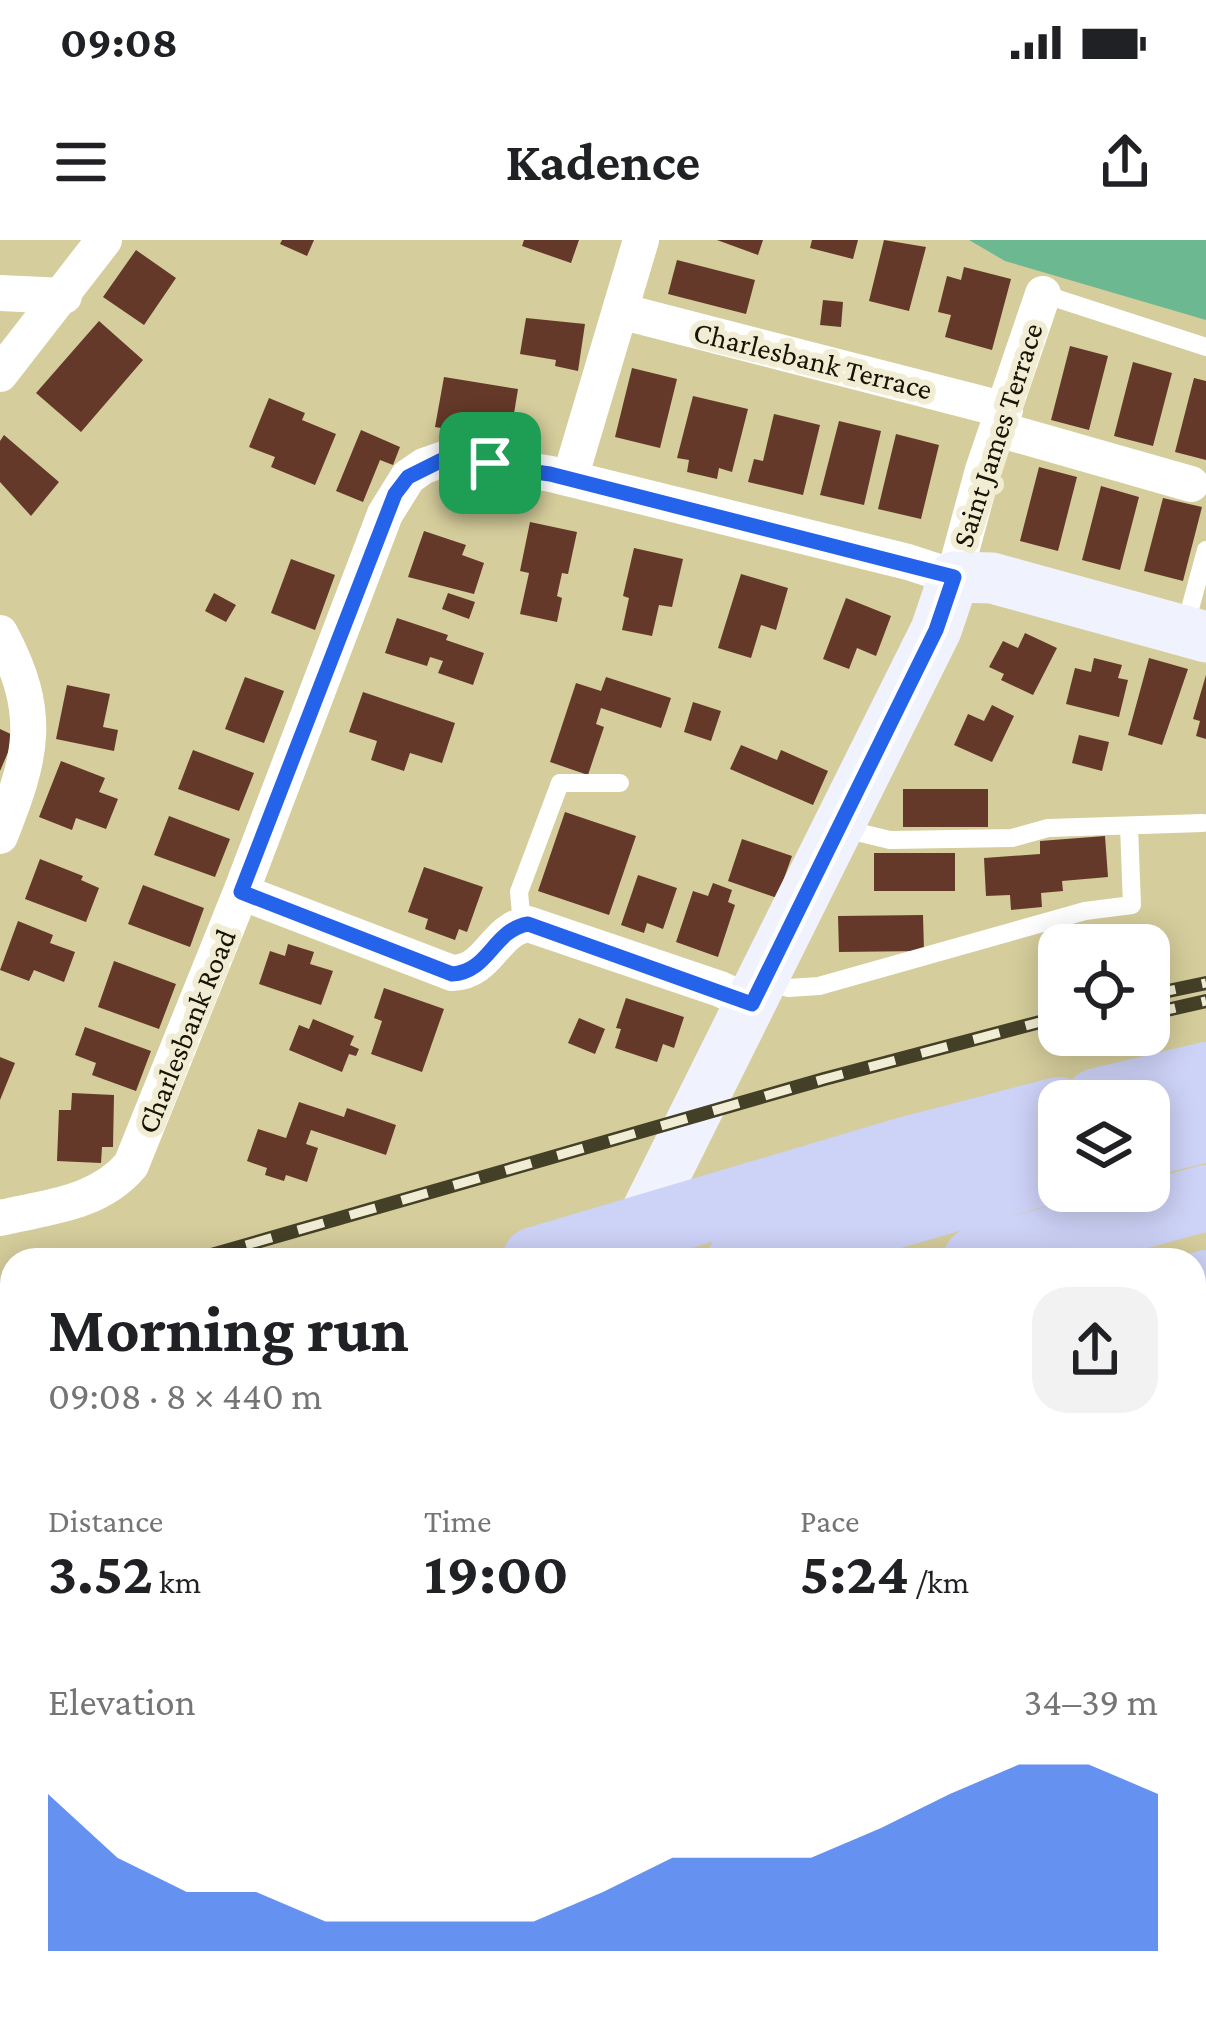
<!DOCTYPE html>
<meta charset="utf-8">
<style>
:root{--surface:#fff;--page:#f2f2f2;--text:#202124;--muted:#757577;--accent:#2563eb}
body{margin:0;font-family:"Crimson Pro",serif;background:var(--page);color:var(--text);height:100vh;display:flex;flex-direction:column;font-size:45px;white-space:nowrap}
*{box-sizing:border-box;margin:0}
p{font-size:39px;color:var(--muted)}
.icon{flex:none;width:66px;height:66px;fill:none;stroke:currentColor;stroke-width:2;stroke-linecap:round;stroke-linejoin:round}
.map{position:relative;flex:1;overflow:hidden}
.panel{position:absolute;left:0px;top:1008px;width:1206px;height:771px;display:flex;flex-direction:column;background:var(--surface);border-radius:36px 36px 0 0;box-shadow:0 6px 30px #0003}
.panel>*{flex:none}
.buttons{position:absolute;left:1038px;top:684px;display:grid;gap:24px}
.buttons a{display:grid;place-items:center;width:132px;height:132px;border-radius:24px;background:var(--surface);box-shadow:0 6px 30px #0003;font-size:60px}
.pin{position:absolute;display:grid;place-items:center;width:102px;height:102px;color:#fff;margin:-51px;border-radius:24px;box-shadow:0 6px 18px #0006}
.round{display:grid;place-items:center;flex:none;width:126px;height:126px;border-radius:36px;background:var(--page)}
.summary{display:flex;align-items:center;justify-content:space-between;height:204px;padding:0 48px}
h1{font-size:66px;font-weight:700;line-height:90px}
.stats{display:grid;grid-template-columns:repeat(3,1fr);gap:18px;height:204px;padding:12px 48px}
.stats div{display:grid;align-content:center}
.stats b{font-size:60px;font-weight:700}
.stats small{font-size:33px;font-weight:400}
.stats p{font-size:33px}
.chart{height:336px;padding:24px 48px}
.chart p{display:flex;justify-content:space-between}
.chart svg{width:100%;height:216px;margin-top:12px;fill:var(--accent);opacity:.7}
.status{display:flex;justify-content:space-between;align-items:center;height:84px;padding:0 60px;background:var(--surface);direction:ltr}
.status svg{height:33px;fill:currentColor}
header{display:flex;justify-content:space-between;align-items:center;height:156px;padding:0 48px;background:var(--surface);font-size:54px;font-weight:700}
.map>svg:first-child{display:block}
.green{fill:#6cb890}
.building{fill:#64392a}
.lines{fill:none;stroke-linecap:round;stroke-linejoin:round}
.lane{stroke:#fff;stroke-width:18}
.street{stroke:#fff;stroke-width:36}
.secondary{stroke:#f0f2fd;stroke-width:51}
.primary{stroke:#e1e4fa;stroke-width:57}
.highway{stroke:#cdd2f7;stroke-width:66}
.rail-casing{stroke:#444027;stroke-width:14}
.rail{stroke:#f1edd4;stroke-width:9;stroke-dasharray:27;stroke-linecap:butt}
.route-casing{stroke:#fff;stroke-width:24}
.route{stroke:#2563eb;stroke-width:15}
.labels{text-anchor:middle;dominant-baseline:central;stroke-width:12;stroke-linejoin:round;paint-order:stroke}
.street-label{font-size:30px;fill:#171403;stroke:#f1edd4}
</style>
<div class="status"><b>09:08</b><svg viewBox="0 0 49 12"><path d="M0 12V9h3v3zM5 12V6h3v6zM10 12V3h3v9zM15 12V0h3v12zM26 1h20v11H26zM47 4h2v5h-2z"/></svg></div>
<header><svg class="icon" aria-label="menu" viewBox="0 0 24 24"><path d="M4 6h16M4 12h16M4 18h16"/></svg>Kadence<svg class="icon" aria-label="share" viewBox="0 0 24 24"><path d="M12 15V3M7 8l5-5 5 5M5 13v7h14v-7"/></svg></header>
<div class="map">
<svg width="1206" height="1778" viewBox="0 0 1206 1778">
<rect width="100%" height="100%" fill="#d5cd9b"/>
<path class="green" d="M969,0h237v80l-201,-59z"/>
<path class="building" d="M282,0h32l-7,16 -27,-12z
M524,0h55l-8,23 -49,-17z
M717,0h46l-5,15z
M812,0h46l-5,19 -43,-11z
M884,0l42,7 -17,64 -40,-10z
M136,10l40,28 -32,47 -41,-28z
M677,20l78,20 -9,34 -78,-20z
M964,27l47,12 -19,71 -47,-13 6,-22 -13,-3 9,-36 14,4z
M823,60l20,2 -2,25 -21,-2z
M526,78l59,6 -7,47 -23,-5 1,-6 -36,-6z
M99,81l44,39 -62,72 -45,-39z
M1070,106l38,10 -19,74 -38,-10z
M1133,122l39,11 -19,73 -39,-10z
M632,128l45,11 -17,69 -45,-11z
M444,137l74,12 -7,43 -45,-8 -1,8 -30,-5z
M1194,138l12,3v79l-31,-8z
M693,156l55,13 -16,63 -13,-4 -2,11 -30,-7 2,-12 -12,-2z
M269,158l36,15 -3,7 34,14 -21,51 -44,-18 4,-10 -26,-10z
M774,174l46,11 -17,70 -55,-13 6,-23 9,2z
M839,181l42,10 -17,74 -44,-10z
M361,190l39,17 -7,18 -13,-5 -17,42 -27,-11z
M896,194l43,11 -18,74 -43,-10z
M4,195l55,47 -28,34 -31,-34v-41z
M1039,227l38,10 -19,74 -38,-10z
M1101,246l38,11 -19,73 -38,-10z
M1163,258l39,9 -19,74 -39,-10z
M530,282l47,10 -9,42 -6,-1 -5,23 5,2 -5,24 -37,-8 9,-41 -9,-2z
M424,291l42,14 -4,10 22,8 -10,31 -66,-17z
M634,308l49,11 -11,48 -13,-2 -7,31 -30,-6 7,-32 -6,-2z
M291,319l44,16 -20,55 -44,-17z
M741,334l47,14 -12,42 -15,-5 -10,33 -33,-10z
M214,353l22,12 -10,17 -21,-11z
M448,353l27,9 -6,17 -27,-10z
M846,358l45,18 -15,40 -19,-8 -8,21 -26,-10z
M397,378l51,17 -2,5 38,13 -11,32 -35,-12 5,-12 -13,-4 -3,9 -42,-13z
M1025,393l32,15 -24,47 -32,-15 3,-6 -15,-7 14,-26 15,7z
M1094,418l28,7 -4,13 10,2 -9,37 -53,-13 9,-36 16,4z
M1149,418l39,11 -26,76 -34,-10z
M1206,435v64l-10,-3 4,-15 -7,-2z
M245,437l39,14 -20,52 -39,-14z
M606,437l65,21 -10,30 -60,-20 -5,16 8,3 -16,48 -38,-13 26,-79 25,8z
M67,445l43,9 -7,33 15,3 -4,21 -58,-12z
M363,452l92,31 -13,40 -32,-10 -6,18 -33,-11 6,-19 -28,-9z
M693,462l28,9 -10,30 -27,-9z
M992,465l22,11 -22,46 -38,-17 14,-31 16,7z
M0,489l15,7 -15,35z
M1079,495l30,7 -7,29 -30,-8z
M741,505l36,15 4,-10 47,21 -15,34 -83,-36z
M193,510l61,23 -15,38 -61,-22z
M61,521l44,17 -6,14 19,7 -12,30 -30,-11 -4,12 -33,-13z
M903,549h85v38h-85z
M565,572l71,24 -27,79 -71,-24z
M169,576l61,23 -15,38 -61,-22z
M1105,596l3,41 -46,4 1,10 -22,2 1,14 -31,3 -1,-15 -24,1 -2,-38 56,-4v-13z
M742,599l50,17 -15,42 -49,-17z
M874,613h81v38h-81z
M40,619l43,17 -2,4 18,8 -13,34 -61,-23z
M424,627l59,20 -16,45 -8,-3 -4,11 -30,-11 3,-10 -20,-7z
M638,635l39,13 -14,41 -16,-6 -3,10 -23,-8z
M713,643l19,7 -4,12 7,3 -17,52 -42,-15 17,-51 15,5z
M143,645l61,23 -14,39 -62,-23z
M923,675l1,36 -85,1 -1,-36z
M18,681l35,14 -3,8 25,9 -11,30 -30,-12 -5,11 -29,-11z
M288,704l26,8 -4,12 23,7 -12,34 -62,-21 11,-33 15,5z
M114,721l62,23 -17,45 -61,-22z
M384,748l60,21 -22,63 -51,-18 11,-33 -8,-3z
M626,758l58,19 -10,31 -11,-4 -6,18 -42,-14 6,-19 -5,-1z
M579,778l26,11 -10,25 -27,-11z
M313,779l41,17 -4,9 9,4 -3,7 -7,-2 -7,18 -53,-22 10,-25 10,4z
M85,787l66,24 -15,40 -44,-16 4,-12 -21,-8z
M0,817l15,6 -15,37z
M72,853l42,2 -1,52h-11l-1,16 -44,-2 2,-51h12z
M299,862l45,15 3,-9 49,17 -10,30 -75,-25 -5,14 12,4 -11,34 -21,-7 -2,6 -19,-6 2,-7 -20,-7 11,-32 28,9z
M1194,1219l12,1v85l-12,-2z
M1196,1549l10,5v36l-12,-5z
M1194,1751l12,5v22h-34l4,-11h18z
M395,1767h57l-3,11h-57z
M623,1767h45l-4,11h-45z
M698,1767h50l4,2 -4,9h-55z"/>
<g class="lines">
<path class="lane" d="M1043,54l163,53
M1185,387l21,-77
M844,589l46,11 122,-2 36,-10 155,-5
M522,685l-3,-33 41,-109h60
M768,742l20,6 31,-2 266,-75 47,-6 -3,-79"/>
<path class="street" d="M0,53l64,3
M620,71l385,99
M0,134l104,-134
M998,189l193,55
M570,238l71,-238
M0,393c43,80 32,123 0,203
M241,652l211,81c38,-1 41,-43 76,-49l192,65 32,15
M0,978c47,-11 98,-14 131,-53l110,-273 144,-378 23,-37 16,-11 20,-7 24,1 83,14 357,88 46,15 29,-107 60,-176
M1194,1383l12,2
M817,1778l4,-11"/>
<path class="secondary" d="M628,1009l308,-619 18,-53 38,1 214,59
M0,1589l12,5"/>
<path class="primary" d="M0,1410l12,-2
M0,1519l12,-3
M928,1767l22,11
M159,1778l2,-11"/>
<path class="highway" d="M1097,861l109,-26
M1149,903l57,-14
M535,1020l367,-109 157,-41
M740,1020l319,-92
M976,1020l230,-62
M1194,1047l12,-4
M0,1142h12
M0,1236l12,-3
M0,1305l12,-3"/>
<g class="rail-casing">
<path id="rail" d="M1149,755l57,-12
M1149,774l57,-13
M194,1020l630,-181 235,-62
M0,1094l12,-4"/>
</g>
<use href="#rail" class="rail"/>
</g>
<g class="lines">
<g class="route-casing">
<path id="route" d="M444,219l106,15 404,103 -18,53 -184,374 -224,-80c-35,6 -39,48 -76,50l-211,-82 154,-398 13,-17z"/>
</g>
<use href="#route" class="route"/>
</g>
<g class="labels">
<g class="street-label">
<text transform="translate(813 120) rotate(14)">Charlesbank Terrace</text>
<text transform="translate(997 195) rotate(-72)">Saint James Terrace</text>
<text transform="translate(186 791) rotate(-68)">Charlesbank Road</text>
</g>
</g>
</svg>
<div class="buttons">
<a><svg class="icon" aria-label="locate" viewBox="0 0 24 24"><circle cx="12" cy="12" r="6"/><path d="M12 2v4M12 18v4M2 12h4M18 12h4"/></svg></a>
<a><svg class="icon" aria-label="layers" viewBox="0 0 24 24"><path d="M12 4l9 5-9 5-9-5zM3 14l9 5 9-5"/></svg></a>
</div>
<div class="pin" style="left:490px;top:223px;background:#1e9e55"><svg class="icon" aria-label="arrive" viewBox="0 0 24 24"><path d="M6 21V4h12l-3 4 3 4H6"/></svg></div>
<section class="panel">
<div class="summary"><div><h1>Morning run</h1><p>09:08 · 8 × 440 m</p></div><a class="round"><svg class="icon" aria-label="share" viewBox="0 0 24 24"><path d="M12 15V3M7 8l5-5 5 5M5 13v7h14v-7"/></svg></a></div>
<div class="stats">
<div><p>Distance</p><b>3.52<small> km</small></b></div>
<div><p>Time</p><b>19:00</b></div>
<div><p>Pace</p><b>5:24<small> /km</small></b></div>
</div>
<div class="chart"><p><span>Elevation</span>34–39 m</p>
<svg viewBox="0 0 160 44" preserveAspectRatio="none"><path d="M0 44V12L10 25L20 32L30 32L40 38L50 38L60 38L70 38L80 32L90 25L100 25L110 25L120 19L130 12L140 6L150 6L160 12V44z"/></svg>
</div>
</section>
</div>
